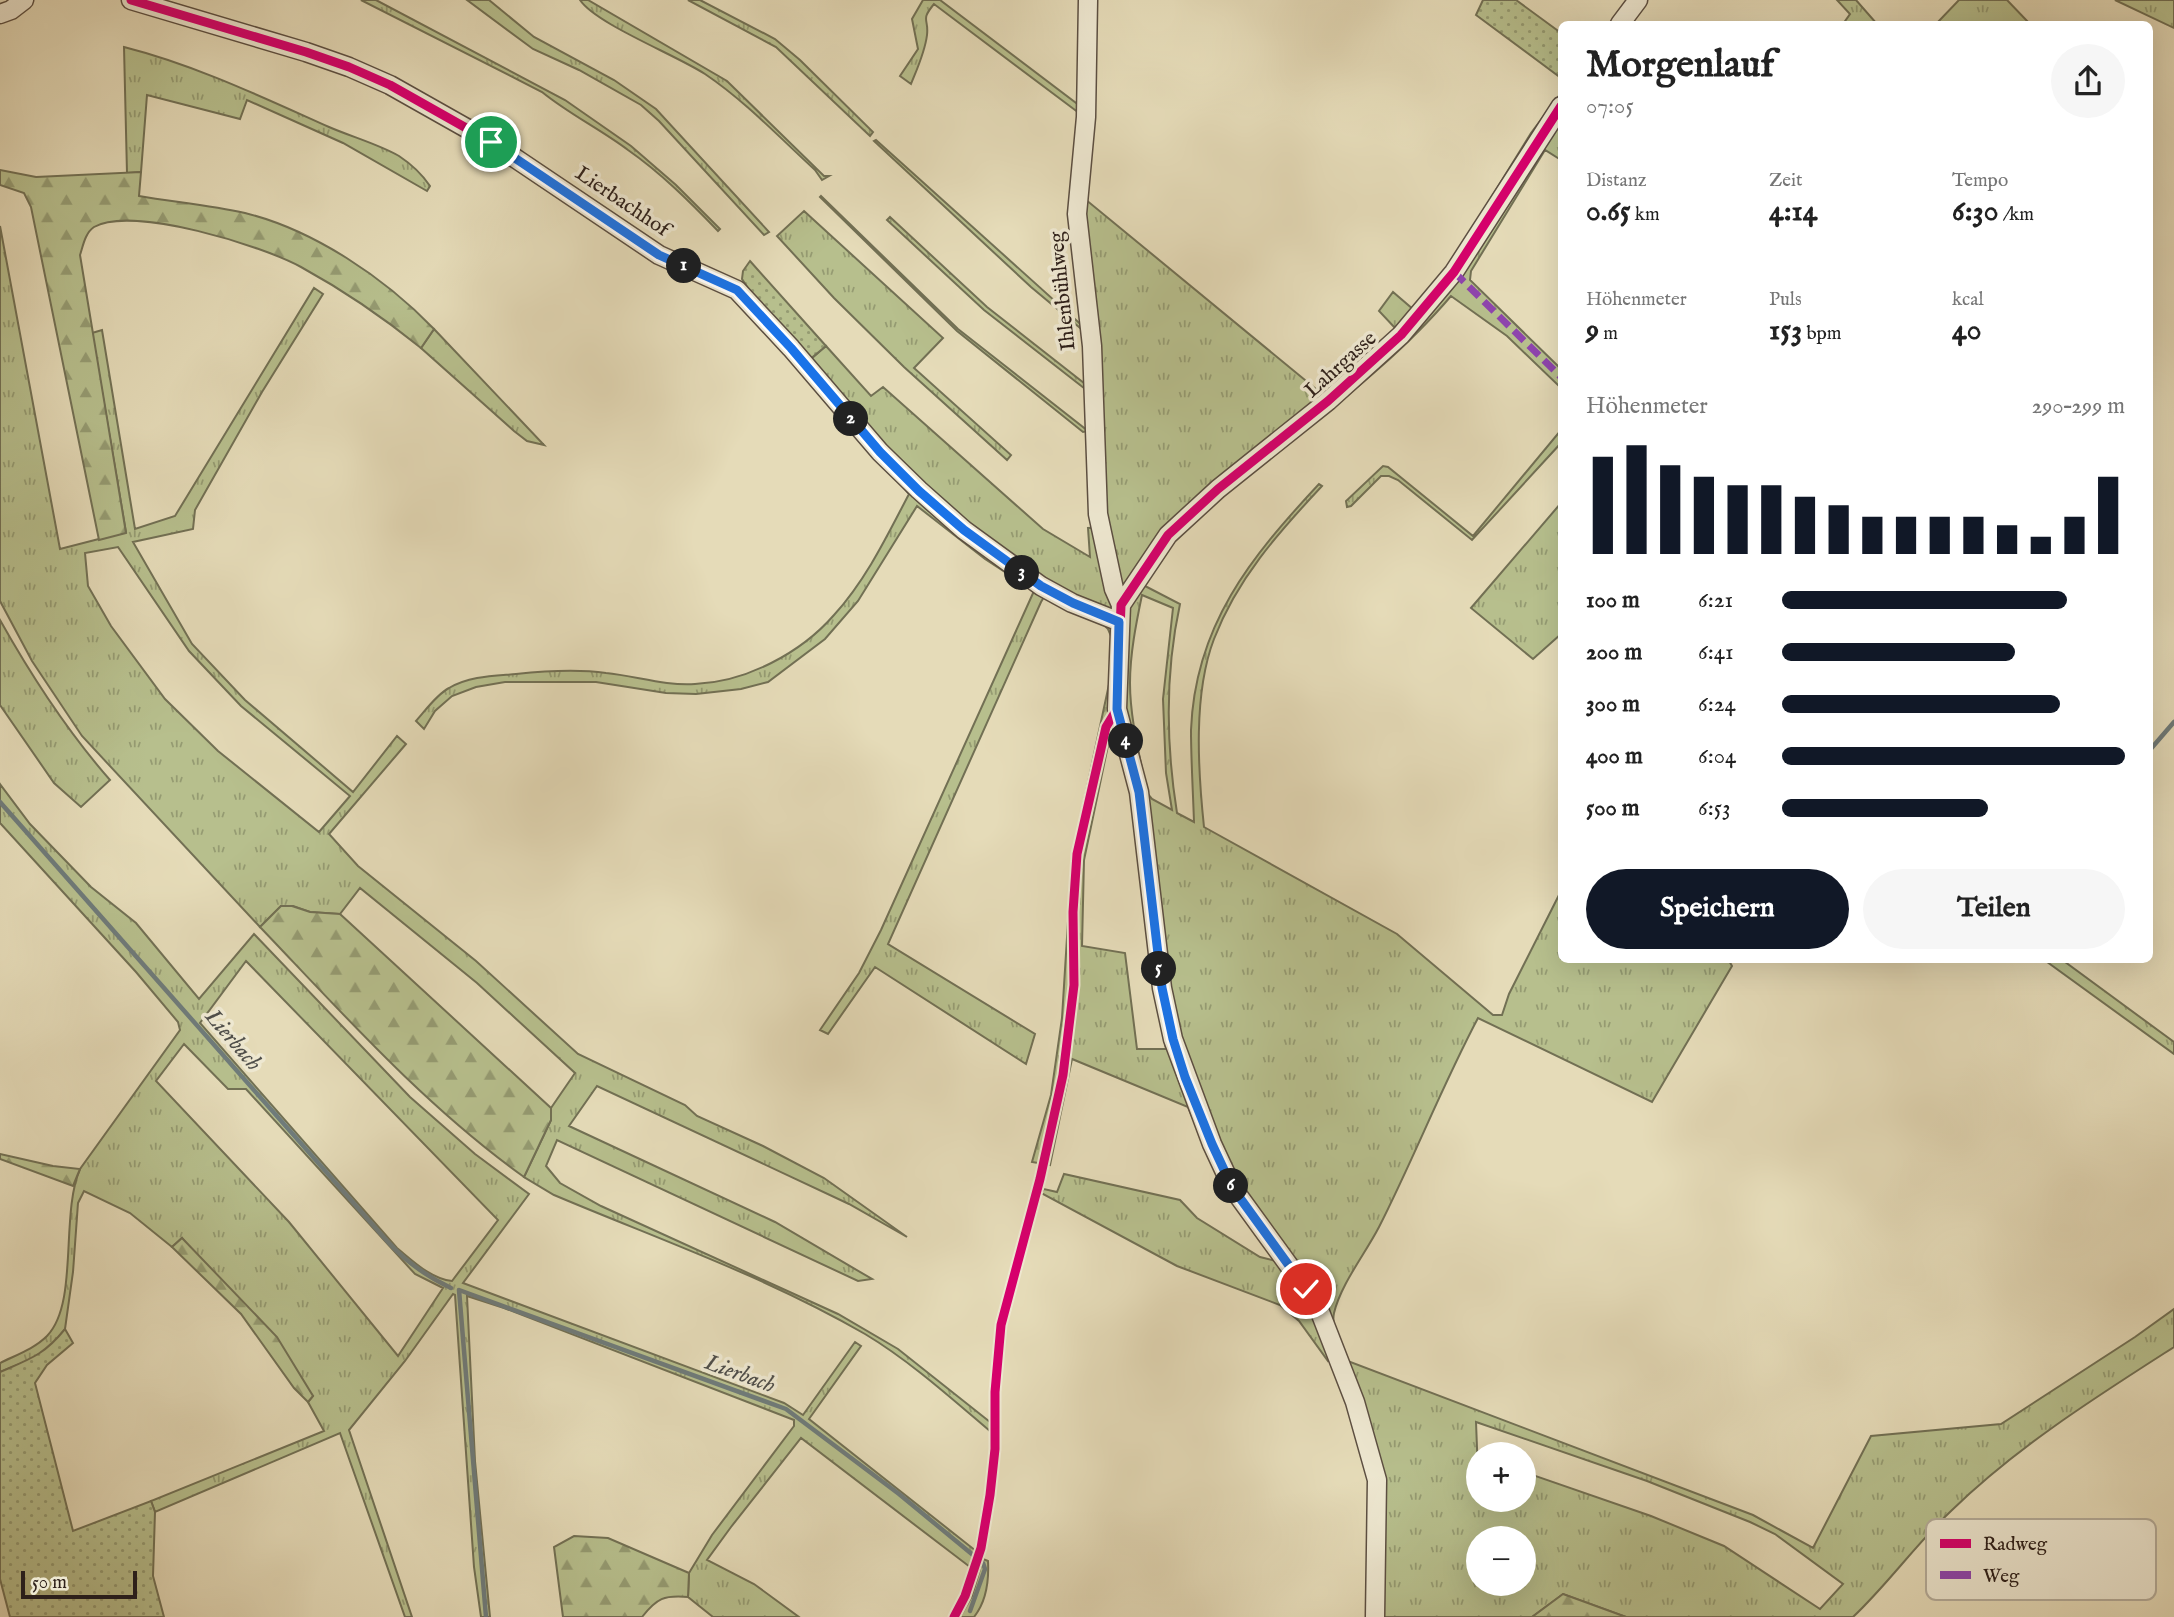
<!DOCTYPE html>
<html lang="de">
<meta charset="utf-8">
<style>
:root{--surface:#fff;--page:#f6f6f6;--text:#222;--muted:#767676;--accent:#111827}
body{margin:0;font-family:"IM FELL English",serif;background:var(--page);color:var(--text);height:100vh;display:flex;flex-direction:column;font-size:26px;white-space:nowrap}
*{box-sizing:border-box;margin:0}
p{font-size:23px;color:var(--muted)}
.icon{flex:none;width:38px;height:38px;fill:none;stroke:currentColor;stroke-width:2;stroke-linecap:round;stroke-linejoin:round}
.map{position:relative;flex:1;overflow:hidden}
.drawer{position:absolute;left:1558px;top:21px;width:595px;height:942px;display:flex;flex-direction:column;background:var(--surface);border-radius:10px;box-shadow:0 7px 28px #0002}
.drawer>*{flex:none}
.tools{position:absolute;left:1466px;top:1442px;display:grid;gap:14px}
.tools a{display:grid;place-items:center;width:70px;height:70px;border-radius:50%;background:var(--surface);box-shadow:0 7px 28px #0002;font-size:35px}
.scale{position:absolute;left:21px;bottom:18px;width:116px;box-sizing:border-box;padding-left:7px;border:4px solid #2e201a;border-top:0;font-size:19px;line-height:24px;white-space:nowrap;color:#2e201a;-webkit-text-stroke:5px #eee8d1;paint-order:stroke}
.pin{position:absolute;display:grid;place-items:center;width:60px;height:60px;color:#fff;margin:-30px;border:4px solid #fff;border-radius:50%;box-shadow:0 2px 7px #0007}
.km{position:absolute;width:35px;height:35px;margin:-18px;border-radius:50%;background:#222;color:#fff;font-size:19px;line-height:35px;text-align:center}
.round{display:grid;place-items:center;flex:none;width:74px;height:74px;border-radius:37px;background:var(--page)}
.headline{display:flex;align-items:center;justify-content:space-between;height:119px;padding:0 28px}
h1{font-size:38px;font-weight:700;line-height:52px}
.figures{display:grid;grid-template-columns:repeat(3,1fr);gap:10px;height:119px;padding:7px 28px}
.figures div{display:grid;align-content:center}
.figures b{font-size:30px;font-weight:700}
.figures small{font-size:19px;font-weight:400}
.figures p{font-size:19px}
.chart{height:196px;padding:14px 28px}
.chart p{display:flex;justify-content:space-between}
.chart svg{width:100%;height:126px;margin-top:7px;stroke:var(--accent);stroke-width:6}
.primary-button{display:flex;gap:14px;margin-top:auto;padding:14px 28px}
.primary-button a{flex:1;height:80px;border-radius:42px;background:var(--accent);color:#fff;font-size:28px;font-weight:700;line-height:80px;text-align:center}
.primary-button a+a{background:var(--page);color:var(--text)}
ul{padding:0 28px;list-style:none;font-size:23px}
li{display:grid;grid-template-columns:112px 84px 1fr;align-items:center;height:52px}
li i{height:18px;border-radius:9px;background:var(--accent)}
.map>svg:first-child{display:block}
.grass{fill:url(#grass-tufts);stroke:#727054;stroke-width:2;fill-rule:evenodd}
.forest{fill:url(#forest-firs);stroke:#727054;stroke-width:2}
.garden{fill:url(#garden-dots);stroke:#727054;stroke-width:2}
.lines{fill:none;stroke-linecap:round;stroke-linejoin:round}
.stream{stroke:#6f7b7a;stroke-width:4.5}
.minor-casing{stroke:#5c4f42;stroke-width:21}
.minor{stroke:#eee8d1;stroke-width:18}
.quiet{stroke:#8e44ad;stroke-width:7;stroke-dasharray:14 7;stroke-linecap:butt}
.cycleway-casing{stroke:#eee8d1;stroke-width:13}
.cycleway{stroke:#d6006c;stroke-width:9}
.route-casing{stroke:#fff;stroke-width:14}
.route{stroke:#1a73e8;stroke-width:9}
.labels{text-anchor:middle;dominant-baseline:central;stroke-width:7;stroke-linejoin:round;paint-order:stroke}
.street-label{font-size:21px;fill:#2e201a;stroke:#eee8d1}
.water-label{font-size:23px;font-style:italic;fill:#4f4e4a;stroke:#eee8d1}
.key{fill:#eee8d1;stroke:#b4ac9a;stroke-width:2}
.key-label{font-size:19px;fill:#2e201a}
</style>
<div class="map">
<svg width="2174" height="1617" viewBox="0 0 2174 1617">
<defs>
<pattern id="grass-tufts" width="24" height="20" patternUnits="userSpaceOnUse" patternTransform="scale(1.75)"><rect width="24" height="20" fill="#b7bf8d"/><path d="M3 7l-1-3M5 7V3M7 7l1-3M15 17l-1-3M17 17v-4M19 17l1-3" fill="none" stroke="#959b72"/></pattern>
<pattern id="forest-firs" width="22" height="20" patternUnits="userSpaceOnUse" patternTransform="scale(1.75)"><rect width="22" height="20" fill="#b7bf8d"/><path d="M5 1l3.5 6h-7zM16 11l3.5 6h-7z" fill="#959b72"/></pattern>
<pattern id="garden-dots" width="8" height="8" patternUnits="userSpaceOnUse" patternTransform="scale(1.75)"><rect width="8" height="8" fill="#b7bf8d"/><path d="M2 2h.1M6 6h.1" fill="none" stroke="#959b72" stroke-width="1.8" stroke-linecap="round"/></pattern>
</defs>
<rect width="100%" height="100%" fill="#e5dbb8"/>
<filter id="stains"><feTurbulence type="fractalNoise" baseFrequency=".00286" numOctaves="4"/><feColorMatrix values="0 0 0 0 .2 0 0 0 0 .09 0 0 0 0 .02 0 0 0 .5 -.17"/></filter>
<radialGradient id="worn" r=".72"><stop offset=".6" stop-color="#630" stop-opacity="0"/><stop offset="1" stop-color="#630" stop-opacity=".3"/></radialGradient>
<path class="grass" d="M361,0h15l189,100 66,46 45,39 44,44 -2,2c-28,-29 -57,-58 -90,-81 -28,-21 -59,-36 -86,-58z
M467,0h22l45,37 80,43 42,29 113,123 -5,3 -105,-114 -18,-16 -62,-35 -46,-21z
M580,0h8l139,81 97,95h5l-7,4 -7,-10c-36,-33 -70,-69 -110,-96 -29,-19 -109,-50 -125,-74z
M688,0h12l75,39 25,21 73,72 -3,4 -94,-89z
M923,0h17l140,106 -1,7 -145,-109c-14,17 -5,14 -7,31 -2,17 -10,34 -16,49l-11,-8 18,-27 -6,-30z
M1837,0h19l21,24h-34l7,-10z
M1959,0h48l23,24h-94z
M2115,0h59v28z
M124,47c71,18 138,50 205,80 23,10 49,17 70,29 12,8 23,18 31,30l-3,5 -84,-48 -96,-43 -7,19 -93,-24 -6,77 -14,1z
M1561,93v67l-16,-10 -74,121 -1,9 91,89v19l-54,-52 -56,-40c-50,59 -115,109 -175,158 -55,45 -97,66 -131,132l35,18c-15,69 -14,140 -3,209l17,9c-1,-31 -3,-62 -3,-92 4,-105 60,-173 128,-246l3,2c-44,47 -85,93 -108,153 -21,55 -16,131 -10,188l193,107 96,81h9l7,-21 52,-103v68h167l4,7 -80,136 -174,-84c-36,68 -64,140 -99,209 -14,27 -38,57 -45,86 -3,14 6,33 11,47l408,155 60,33 58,-112 130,-12 134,-87 39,-28v38c-78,50 -156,99 -223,164 -35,33 -63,73 -98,106h-227l-63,-23 -31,23h-150l-1,-138 -49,-121 -4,3 -29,-40 -19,-16 -103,-39 -136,-73 3,-4 13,3 7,-18 116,26 17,18 63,39 16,4 -54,-76 -34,-78 -116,-48 -22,106 -18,-3 19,-67 11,-77 10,-161 39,-182v-39l-3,-7 -5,-5 -59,-27 -3,5 -153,342 147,90 -9,30 -151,-97 -47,67 -8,-4 39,-57 22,-43 153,-339 -49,-32 -68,-53 -59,95 -33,38 -57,43 -27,7 -45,5 -30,-1 -70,-11h-91l-29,5 -24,9 -17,15 -11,18 -8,-8c10,-11 20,-26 33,-33 21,-12 44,-12 67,-14 29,-3 61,-5 90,-1 30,3 59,13 89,11 51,-2 106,-31 139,-69 32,-35 53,-79 75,-121l-120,-140 21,6 16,-14 45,50 12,-9 160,142 47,28 -2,-29 20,-1 -23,-301v-27l237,195 74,-65 -17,-18 14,-19 21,18 40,-52 77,-125zM1142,595l31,13 -10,91 3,74 6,37 -20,-11 -5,-6c-7,-36 -17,-74 -17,-110 0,-29 6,-59 12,-88zM1115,732l16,64 26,202 9,51h-29l-12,-96 -43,-7 2,-86 26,-124zM1476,1422l171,59 103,41 25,12 68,50 -23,25 -96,-63 -73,-30 -127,-44v28h-45zM1479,1538h45v46h-45z
M876,140l210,189 -1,3 -54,-45 -157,-146z
M821,196l137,133 130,102 -5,1 -126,-101 -137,-134z
M804,211l139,127 -29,30 97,87 -4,5 -103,-93 -70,-69 -57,-62z
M890,217l97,90 102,80v5l-105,-82 -97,-90z
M0,226l60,323 66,-17 -34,-199 10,-3 33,199 40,-13 139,-228 9,6 -61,98 -67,118 -2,19 -60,13 59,102 53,56 108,92 44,-56 9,8 -77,90 29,32 118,95 102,93 107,51 12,11 66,30 61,32 83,59 -58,-33 -252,-118 -28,40 206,96 97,57 -14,2 -301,-141 -11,26 14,17 41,23 237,108 60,35 92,73 1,10c-40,-34 -81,-71 -126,-98 -98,-57 -207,-95 -311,-139l-30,-18 27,-57v-12l24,-35 -98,-90 -117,-95 -20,26 -30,-2 -17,-6h-12l-21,21 -178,-191 -50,-75 -32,-60zM118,547l71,104 52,55 109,90 -31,36 -101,-81 -53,-52 -54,-73 -23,-40 -3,-33z
M434,329l110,116 -17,-4 -13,-10 -93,-83z
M1561,430v13l-89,97 -74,-60 -9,-4h-8l-30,30 -4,1 -1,-6 37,-35 5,1 85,69z
M1561,503v131l-28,25 -62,-51z
M0,620c32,57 67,111 110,160l-29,27 -27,-24 -54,-78z
M0,784l30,40 61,63 45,36 63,76 55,-65 156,163 65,57 54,40 -66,89 321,120 19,12 52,-73 6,4 -52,73 167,132 -6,16 -169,-129 -70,89 -24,33 47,24 45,33h-86l-25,-20 1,-24 23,-38 82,-109v-6l-290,-112 -37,-12 8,165 15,156h-9l-7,-50 -19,-272 -2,-1 -48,67 -56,69 63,187h-7l-65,-184 -185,79 -4,-11 173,-70 -16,-29 5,-6 -131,-158 -10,9 -42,-34 -46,-22 -6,12 -5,69 -8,57 -12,15 -16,13 -37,15v-9c16,-8 34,-14 47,-27 32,-33 13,-121 33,-167l100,-139 -2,-8 -42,-50 -136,-149zM246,961l252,259 -46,61c-21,-2 -39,-20 -55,-33l-197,-225zM184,1044l44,45h18l169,185 28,14 -45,68 -109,-134 -133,-141z
M2043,959h18l113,83v12z
M983,1559l5,2c1,19 -2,41 -14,56h-14l12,-21z"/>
<path class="forest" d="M0,170l36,7 105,-5 -2,24c35,6 71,9 106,17 69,17 140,65 189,116l-13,19c-37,-30 -78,-58 -120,-81 -38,-21 -169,-62 -207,-40 -9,6 -11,19 -14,28l46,278 -27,7 -68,-333 -7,-14 -24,-8z
M281,906h11l18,6 30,2 211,194v12l-27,57c-99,-71 -180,-162 -264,-250z
M0,1154l53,12 27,3 -7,17 -73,-27z
M182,1238l95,99 36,59 -5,6 -14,-14 -53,-74 -69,-67z
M574,1536l34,2 81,35 -1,24c-24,-2 -31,1 -46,20h-79l-9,-70z
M1563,1594l63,23h-94z"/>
<path class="garden" d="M1483,0h33l45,33v45l-85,-63z
M750,261l76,85 -17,14 -53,-60 -14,-21 1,-8z
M65,1329l8,14 -26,22 -12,18 38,148 78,-30 4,11 -2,64 11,41h-154l-10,-38v-207c30,-13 44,-17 65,-43z"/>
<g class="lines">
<path class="stream" d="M2149,751l25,-29
M0,802l388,440c19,21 38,34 63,46
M970,1611l15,-42 -2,-6
M486,1617l-27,-327 327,119 113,85 74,61"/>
<g class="minor-casing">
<path id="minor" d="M131,0l175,52 43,15 41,18 101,57 168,113 78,35 54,58 89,104 39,38 45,40 77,56 31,17 48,19
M1088,0l-2,117 -9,97 15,132 6,168 16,75 7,16
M0,14l11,-4 13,-10
M1620,24l18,-24
M1375,1617l2,-137 -22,-78 -35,-90 -14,-23 -74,-102 -20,-43 -39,-105 -11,-51 -23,-196 -22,-83 4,-104 47,-70 50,-46 110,-88 73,-66 53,-63 107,-166"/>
</g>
<use href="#minor" class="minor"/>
<path class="quiet" d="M1454,272l107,105"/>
<g class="cycleway-casing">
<path id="cycleway" d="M131,0l175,52 43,15 41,18 101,57 168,113 78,35 54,58 89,104 39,38 45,40 77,56 31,17 48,19
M954,1617l11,-21 16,-48 9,-53 5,-46v-57l6,-67 39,-146 23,-104 11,-90 -1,-73 4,-58 29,-127 11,-18 4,-104 47,-70 50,-46 110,-88 73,-66 53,-63 107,-166"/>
</g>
<use href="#cycleway" class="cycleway"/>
</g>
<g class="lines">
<g class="route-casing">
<path id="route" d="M491,142l168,113 78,35 54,58 89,104 39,39 45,39 77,56 32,17 46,19 -2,87 22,83 23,196 11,51 12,38 27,67 20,43 74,102"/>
</g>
<use href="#route" class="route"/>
</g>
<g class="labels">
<g class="street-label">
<text transform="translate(622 202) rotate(34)">Lierbachhof</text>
<text transform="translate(1063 291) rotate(-96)">Ihlenbühlweg</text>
<text transform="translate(1341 365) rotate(-42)">Lahrgasse</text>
</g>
<g class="water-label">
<text transform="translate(233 1040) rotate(49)">Lierbach</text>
<text transform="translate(740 1374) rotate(20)">Lierbach</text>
</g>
</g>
<rect x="1926" y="1519" width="230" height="81" rx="10" class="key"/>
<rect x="1940" y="1539" width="31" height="9" fill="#d6006c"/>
<rect x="1940" y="1571" width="31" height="8" fill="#8e44ad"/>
<g class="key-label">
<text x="1983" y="1550">Radweg</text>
<text x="1983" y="1582">Weg</text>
</g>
<rect width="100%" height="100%" filter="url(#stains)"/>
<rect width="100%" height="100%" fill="url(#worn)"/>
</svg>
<div class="tools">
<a>+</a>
<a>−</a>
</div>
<div class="scale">50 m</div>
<div class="pin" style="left:491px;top:142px;background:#1e9e55"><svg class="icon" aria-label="arrive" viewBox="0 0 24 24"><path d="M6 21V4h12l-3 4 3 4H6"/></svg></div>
<div class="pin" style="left:1306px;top:1289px;background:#d93025"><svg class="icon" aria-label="check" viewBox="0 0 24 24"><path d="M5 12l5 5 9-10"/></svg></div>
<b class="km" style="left:684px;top:266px">1</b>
<b class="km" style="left:851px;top:419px">2</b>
<b class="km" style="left:1022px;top:573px">3</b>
<b class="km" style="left:1126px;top:741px">4</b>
<b class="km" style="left:1159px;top:969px">5</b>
<b class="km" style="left:1231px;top:1186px">6</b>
<section class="drawer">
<div class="headline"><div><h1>Morgenlauf</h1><p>07:05</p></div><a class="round"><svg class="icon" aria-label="share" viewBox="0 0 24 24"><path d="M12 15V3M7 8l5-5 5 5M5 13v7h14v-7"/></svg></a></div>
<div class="figures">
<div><p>Distanz</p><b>0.65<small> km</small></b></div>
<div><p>Zeit</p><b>4:14</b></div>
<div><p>Tempo</p><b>6:30<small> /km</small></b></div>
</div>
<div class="figures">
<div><p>Höhenmeter</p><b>9<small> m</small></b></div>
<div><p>Puls</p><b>153<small> bpm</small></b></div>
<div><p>kcal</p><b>40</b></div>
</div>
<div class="chart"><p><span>Höhenmeter</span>290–299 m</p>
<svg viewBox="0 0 160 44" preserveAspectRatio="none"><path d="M5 44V10M15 44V6M25 44V13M35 44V17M45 44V20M55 44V20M65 44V24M75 44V27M85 44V31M95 44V31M105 44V31M115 44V31M125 44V34M135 44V38M145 44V31M155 44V17"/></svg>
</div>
<ul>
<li><b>100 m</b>6:21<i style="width:83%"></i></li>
<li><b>200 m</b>6:41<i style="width:68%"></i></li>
<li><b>300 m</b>6:24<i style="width:81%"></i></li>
<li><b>400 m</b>6:04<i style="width:100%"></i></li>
<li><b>500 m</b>6:53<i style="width:60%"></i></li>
</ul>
<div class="primary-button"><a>Speichern</a><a>Teilen</a></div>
</section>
</div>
